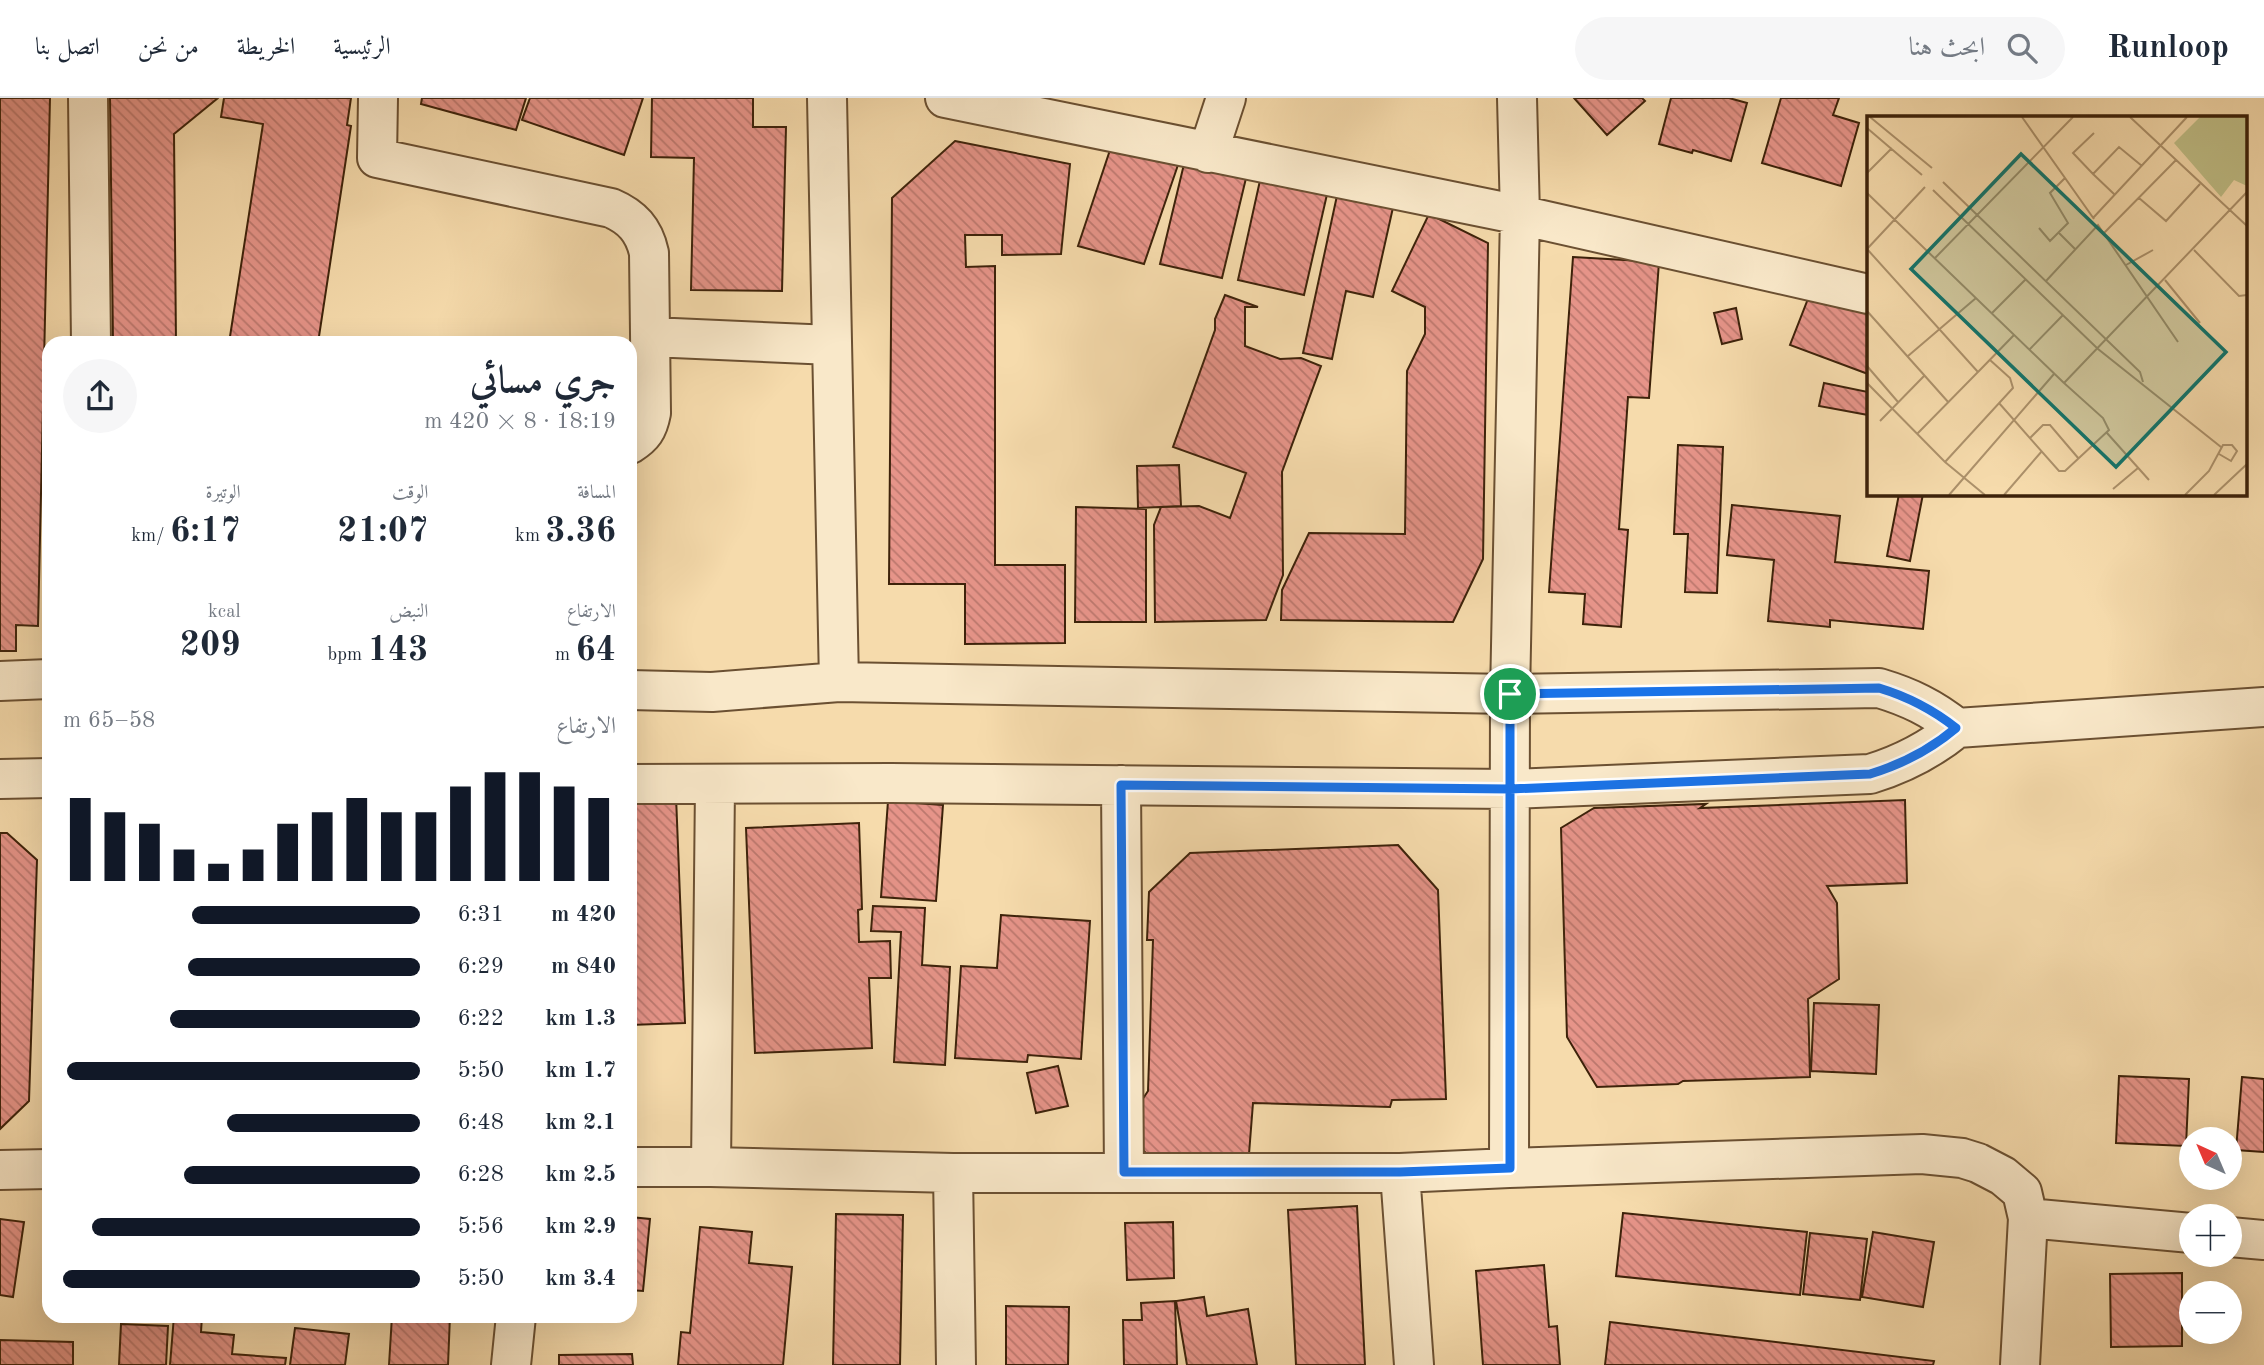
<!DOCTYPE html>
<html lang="ar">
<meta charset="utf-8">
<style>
:root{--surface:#fff;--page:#f6f6f7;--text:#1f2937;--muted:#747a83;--line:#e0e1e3;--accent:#111827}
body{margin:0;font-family:"Old Standard TT",Amiri,serif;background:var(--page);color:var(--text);direction:rtl;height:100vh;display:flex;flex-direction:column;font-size:26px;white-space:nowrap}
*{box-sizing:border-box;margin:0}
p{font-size:23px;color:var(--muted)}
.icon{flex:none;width:38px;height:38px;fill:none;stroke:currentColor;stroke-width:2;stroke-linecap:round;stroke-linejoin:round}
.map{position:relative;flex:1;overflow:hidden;direction:ltr}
.side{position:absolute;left:42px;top:238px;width:595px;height:987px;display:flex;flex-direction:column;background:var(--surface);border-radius:21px;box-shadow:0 7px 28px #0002;direction:rtl}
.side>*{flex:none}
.needle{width:46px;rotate:316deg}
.controls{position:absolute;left:2179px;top:1029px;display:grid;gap:14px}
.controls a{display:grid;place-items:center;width:63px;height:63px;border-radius:50%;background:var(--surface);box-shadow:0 7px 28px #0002;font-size:35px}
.pin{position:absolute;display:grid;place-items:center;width:60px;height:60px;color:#fff;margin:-30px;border:4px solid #fff;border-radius:50%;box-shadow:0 2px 7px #0007}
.round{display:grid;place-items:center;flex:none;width:74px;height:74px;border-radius:37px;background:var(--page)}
.headline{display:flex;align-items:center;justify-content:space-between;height:119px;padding:0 21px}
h1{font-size:38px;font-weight:700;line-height:52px}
.figures{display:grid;grid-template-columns:repeat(3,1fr);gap:10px;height:119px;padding:7px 21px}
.figures div{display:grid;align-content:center}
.figures b{font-size:35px;font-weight:700}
.figures small{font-size:19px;font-weight:400}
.figures p{font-size:19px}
.chart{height:196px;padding:14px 21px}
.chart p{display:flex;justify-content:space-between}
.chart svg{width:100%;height:126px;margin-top:7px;stroke:var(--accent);stroke-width:6}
ul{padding:0 21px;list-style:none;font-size:23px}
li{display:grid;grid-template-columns:112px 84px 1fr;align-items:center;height:52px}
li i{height:18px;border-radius:9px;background:var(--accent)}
header{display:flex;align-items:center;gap:42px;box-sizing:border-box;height:98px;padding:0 35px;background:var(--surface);border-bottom:2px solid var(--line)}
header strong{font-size:33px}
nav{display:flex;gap:38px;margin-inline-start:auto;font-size:24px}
.search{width:490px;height:63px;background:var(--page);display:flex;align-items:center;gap:18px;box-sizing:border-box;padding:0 24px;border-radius:38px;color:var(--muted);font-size:26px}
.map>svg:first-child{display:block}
.building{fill:url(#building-back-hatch);stroke:#3d220a;stroke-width:2}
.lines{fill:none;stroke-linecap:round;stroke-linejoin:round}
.minor-casing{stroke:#6b5032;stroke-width:42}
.minor{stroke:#f9e8c9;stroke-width:38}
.route-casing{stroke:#fff;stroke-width:14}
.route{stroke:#1a73e8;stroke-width:9}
.inset-road{fill:none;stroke:#ac916b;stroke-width:2}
.view{fill:#0f766e;fill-opacity:0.15;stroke:#0f766e;stroke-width:3.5}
.inset-edge{fill:none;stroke:#3d220a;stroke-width:3.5}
</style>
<header>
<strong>Runloop</strong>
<div class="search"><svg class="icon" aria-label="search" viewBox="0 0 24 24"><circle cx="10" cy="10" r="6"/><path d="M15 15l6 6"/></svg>ابحث هنا</div>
<nav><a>الرئيسية</a><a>الخريطة</a><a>من نحن</a><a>اتصل بنا</a></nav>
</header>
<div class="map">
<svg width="2264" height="1267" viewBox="0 0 2264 1267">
<defs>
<pattern id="building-back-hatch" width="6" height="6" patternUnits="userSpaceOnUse" patternTransform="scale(1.75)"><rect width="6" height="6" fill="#e69489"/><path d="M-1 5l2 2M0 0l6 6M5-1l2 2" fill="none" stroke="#bc786e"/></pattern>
</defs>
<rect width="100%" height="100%" fill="#f6dbac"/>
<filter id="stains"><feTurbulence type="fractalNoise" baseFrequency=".00286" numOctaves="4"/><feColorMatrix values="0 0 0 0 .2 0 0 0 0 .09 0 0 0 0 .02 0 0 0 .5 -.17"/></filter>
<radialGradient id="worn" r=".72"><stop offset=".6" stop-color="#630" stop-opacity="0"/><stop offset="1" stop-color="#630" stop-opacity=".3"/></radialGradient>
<path class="building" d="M0,0h50l-12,528 -22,-1v26h-16z
M110,0h108l-44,36 2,209h-63z
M224,0h127l-4,27 4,1 -33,217h-89l34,-219 -42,-7z
M422,0h104l-10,32 -95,-26z
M530,0h113l-19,57 -102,-35z
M652,0h101v29h33l-4,164 -91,-1 3,-132 -43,-1z
M1574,0h68l3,3 -38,34z
M1671,0h58l18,5 -16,58 -38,-11 -1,3 -33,-9z
M1781,0h58l-6,17 26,8 -18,63 -79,-23z
M955,43l115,23 -9,90 -59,1v-20h-37l1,32 29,-1v299h70v78l-100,1v-60h-76l3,-386z
M1112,46l66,21 -34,99 -66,-18z
M1185,62l62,14 -25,104 -62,-14z
M1261,78l67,14 -24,105 -66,-15z
M1338,93l56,12 -21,94 -27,-6 -14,68 -29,-6z
M1429,116l59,29 -5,316 -30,63 -172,-2 1,-30 27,-57 96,1 2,-163 18,-37v-27l-33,-16z
M1573,159l86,5 -10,136 -21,-1 -9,132 9,1 -7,97 -38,-3 2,-30 -36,-2z
M1813,188l55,21v67l-78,-29z
M1225,197l33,12h-13v39l35,13 21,-1 20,8 -39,106 1,103 -17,45 -111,2 -1,-97 7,-18 38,-1 31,12 16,-45 -73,-26 42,-117v-11z
M1736,210l6,31 -20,5 -8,-31z
M1824,285l44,9v23l-49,-9z
M1678,347l45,2 -6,146 -32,-1 3,-58h-14z
M630,367l6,1 -6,35z
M1179,367l2,41 -43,2 -1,-42z
M1899,396h24l-13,67 -23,-5z
M1732,407l108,11 -5,46 94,9 -6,58 -93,-9v7l-62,-6 6,-61 -47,-5z
M1076,409l70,2v113h-71z
M676,698l9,227 -55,2v-227z
M1905,702l2,83 -80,3 10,17 2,76 -31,20 2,78 -127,4 -5,3 -81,3 -30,-50 -6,-209 33,-20 112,-4 -6,4z
M888,703l55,4 -7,96 -55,-4z
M859,725l3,86 -4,1 1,32 31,-1 1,37h-22l3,70 -117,5 -9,-225z
M0,735h7l30,27 -8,241 -29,28z
M1398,747l40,45 8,209 -54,1 -2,7 -137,-4 -4,51 -99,4 -15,-17 3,-35 10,-15 5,-151h-6l2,-48 41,-39z
M873,808l52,2 -3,57 28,2 -5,98 -51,-3 7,-130 -30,-1z
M1001,817l89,6 -9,138 -53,-4 -1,7 -72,-4 6,-92 36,2z
M1814,905l65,2 -3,69 -65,-3z
M1058,968l10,40 -32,7 -9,-40z
M2119,978l70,3 -3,67 -70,-3z
M2242,979l22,2v73l-28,-2z
M1357,1108l8,159h-69l-8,-155z
M1623,1115l184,19 -7,63 -184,-19z
M836,1116l67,1 -3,150h-67z
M630,1119l20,2 -7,72 -13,-1z
M0,1121l24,3 -11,75 -13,-2z
M1173,1124l1,56 -47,2 -2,-57z
M700,1129l52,5 -3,31 43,4 -9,98h-105l3,-33 9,1z
M1873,1134l61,10 -11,65 -61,-10z
M1810,1135l57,6 -7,61 -57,-6z
M1544,1167l5,62 8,-1 3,39h-77l-7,-94z
M2182,1175v73l-71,1 -1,-73z
M1204,1199l3,19 41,-7 9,56h-70l-11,-64z
M1175,1203l2,64h-53l-1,-45h19l-1,-17z
M1006,1208l63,1 -1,58h-62z
M174,1218h28l-1,16 33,3 -2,19 54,4 -1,7h-115z
M392,1218h58l-2,49h-59z
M1610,1224l324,39 -1,4h-328z
M121,1226l47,2 -2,39h-47z
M295,1230l54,6 -4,31h-55z
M0,1242l73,2v23h-73z
M632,1256l1,11h-74v-10z"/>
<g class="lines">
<g class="minor-casing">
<path id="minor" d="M88,0l3,245
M378,0l-1,60 234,50c21,9 33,22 38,45l2,160c-3,16 -8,23 -21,31
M827,0l12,584
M945,0l575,117 348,79
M1517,0l3,117 -10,479 -1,474 413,-14 40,4 16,5 25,13 19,16 6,26 -8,147
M1208,55l18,-55
M651,239l181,8
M0,583l49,-2
M630,592l82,2 127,-10 671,12 369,-6c30,9 53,20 78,40
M0,681l49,-1
M630,686l261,-1 619,6 360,-15c33,-10 60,-24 87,-46l307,-21
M1121,687l3,387
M630,1069h81l242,6h447l109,-5
M711,1069l4,-382
M0,1072l49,-1
M953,1075l3,192
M1400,1075l14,192
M2028,1120l163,15
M2230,1139l34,3
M511,1267l5,-49"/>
</g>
<use href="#minor" class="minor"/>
</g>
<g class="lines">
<g class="route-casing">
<path id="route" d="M1510,596v95l-389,-4 3,387h276l110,-4v-379l360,-15c33,-10 60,-24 86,-46 -24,-19 -47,-31 -77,-40l-369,6"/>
</g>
<use href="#route" class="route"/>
</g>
<g transform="translate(1867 18)">
<rect width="380" height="380" fill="#f6dbac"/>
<path d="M333,1h47v69l-13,-6 -13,17 -47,-54z" fill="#c0bf87"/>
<path class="inset-road" d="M3,1l62,51M155,1l72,102M263,1l117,109M0,12l55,47M227,17l-21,20 20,21 26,-27 23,19M0,57l25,-25M226,58l21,20M76,66l197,190 3,10M66,74l165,159 123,98M0,77l197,190M272,82l27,23 34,-37M226,102l94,-101M172,112l11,13 18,-18 -18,-30 15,-15M192,117l16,16M237,117l72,-73M0,133l111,123 -61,62M0,133l58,-62M327,134l45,46 8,-1M68,142l138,-141M259,149l27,-15M298,164l35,43M179,165l52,-56 80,117M0,195l82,92M125,197l34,-34M162,234l34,-35M41,240l68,-58M0,250l31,36M111,256l36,-37M0,267l78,79 40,33M132,287l60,68h6l44,-41 -6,-12 -39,-35 183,-191M13,305l45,-46M240,317l42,47M163,322l13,-13h7l29,34M78,346l68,-74 -3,-10 -20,-18M246,373l25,-21M82,379l105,-121M137,379l38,-44M318,379l24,-24 14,-26h9l5,6 -6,10 -12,-7M347,379l33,-31"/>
<path class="view" d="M154,38l205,198 -110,115 -205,-198z"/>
<rect width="380" height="380" class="inset-edge"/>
</g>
<rect width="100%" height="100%" filter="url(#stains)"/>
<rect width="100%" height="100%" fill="url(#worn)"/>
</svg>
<div class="controls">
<a><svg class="needle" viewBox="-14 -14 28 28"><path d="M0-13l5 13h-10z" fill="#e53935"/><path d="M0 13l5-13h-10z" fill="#747a83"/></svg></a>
<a>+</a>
<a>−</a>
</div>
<div class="pin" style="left:1510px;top:596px;background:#1e9e55"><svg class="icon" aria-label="arrive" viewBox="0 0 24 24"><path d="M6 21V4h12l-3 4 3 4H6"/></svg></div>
<section class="side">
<div class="headline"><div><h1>جري مسائي</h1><p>18:19 · 8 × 420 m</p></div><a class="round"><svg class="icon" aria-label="share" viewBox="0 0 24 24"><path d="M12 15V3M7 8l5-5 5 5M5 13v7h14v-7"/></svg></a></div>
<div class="figures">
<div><p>المسافة</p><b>3.36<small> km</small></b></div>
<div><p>الوقت</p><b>21:07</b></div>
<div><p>الوتيرة</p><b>6:17<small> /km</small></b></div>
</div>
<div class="figures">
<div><p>الارتفاع</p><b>64<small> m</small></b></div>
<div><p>النبض</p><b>143<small> bpm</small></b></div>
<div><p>kcal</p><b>209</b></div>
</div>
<div class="chart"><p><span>الارتفاع</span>58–65 m</p>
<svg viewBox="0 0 160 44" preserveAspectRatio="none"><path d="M5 44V15M15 44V20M25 44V24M35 44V33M45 44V38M55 44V33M65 44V24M75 44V20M85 44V15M95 44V20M105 44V20M115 44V11M125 44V6M135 44V6M145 44V11M155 44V15"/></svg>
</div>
<ul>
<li><b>420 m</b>6:31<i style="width:64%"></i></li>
<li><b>840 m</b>6:29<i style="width:65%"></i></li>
<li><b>1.3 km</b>6:22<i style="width:70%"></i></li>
<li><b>1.7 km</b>5:50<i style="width:99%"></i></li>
<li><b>2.1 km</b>6:48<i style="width:54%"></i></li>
<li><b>2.5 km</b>6:28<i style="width:66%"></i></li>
<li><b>2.9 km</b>5:56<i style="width:92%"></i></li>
<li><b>3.4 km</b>5:50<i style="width:100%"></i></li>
</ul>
</section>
</div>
